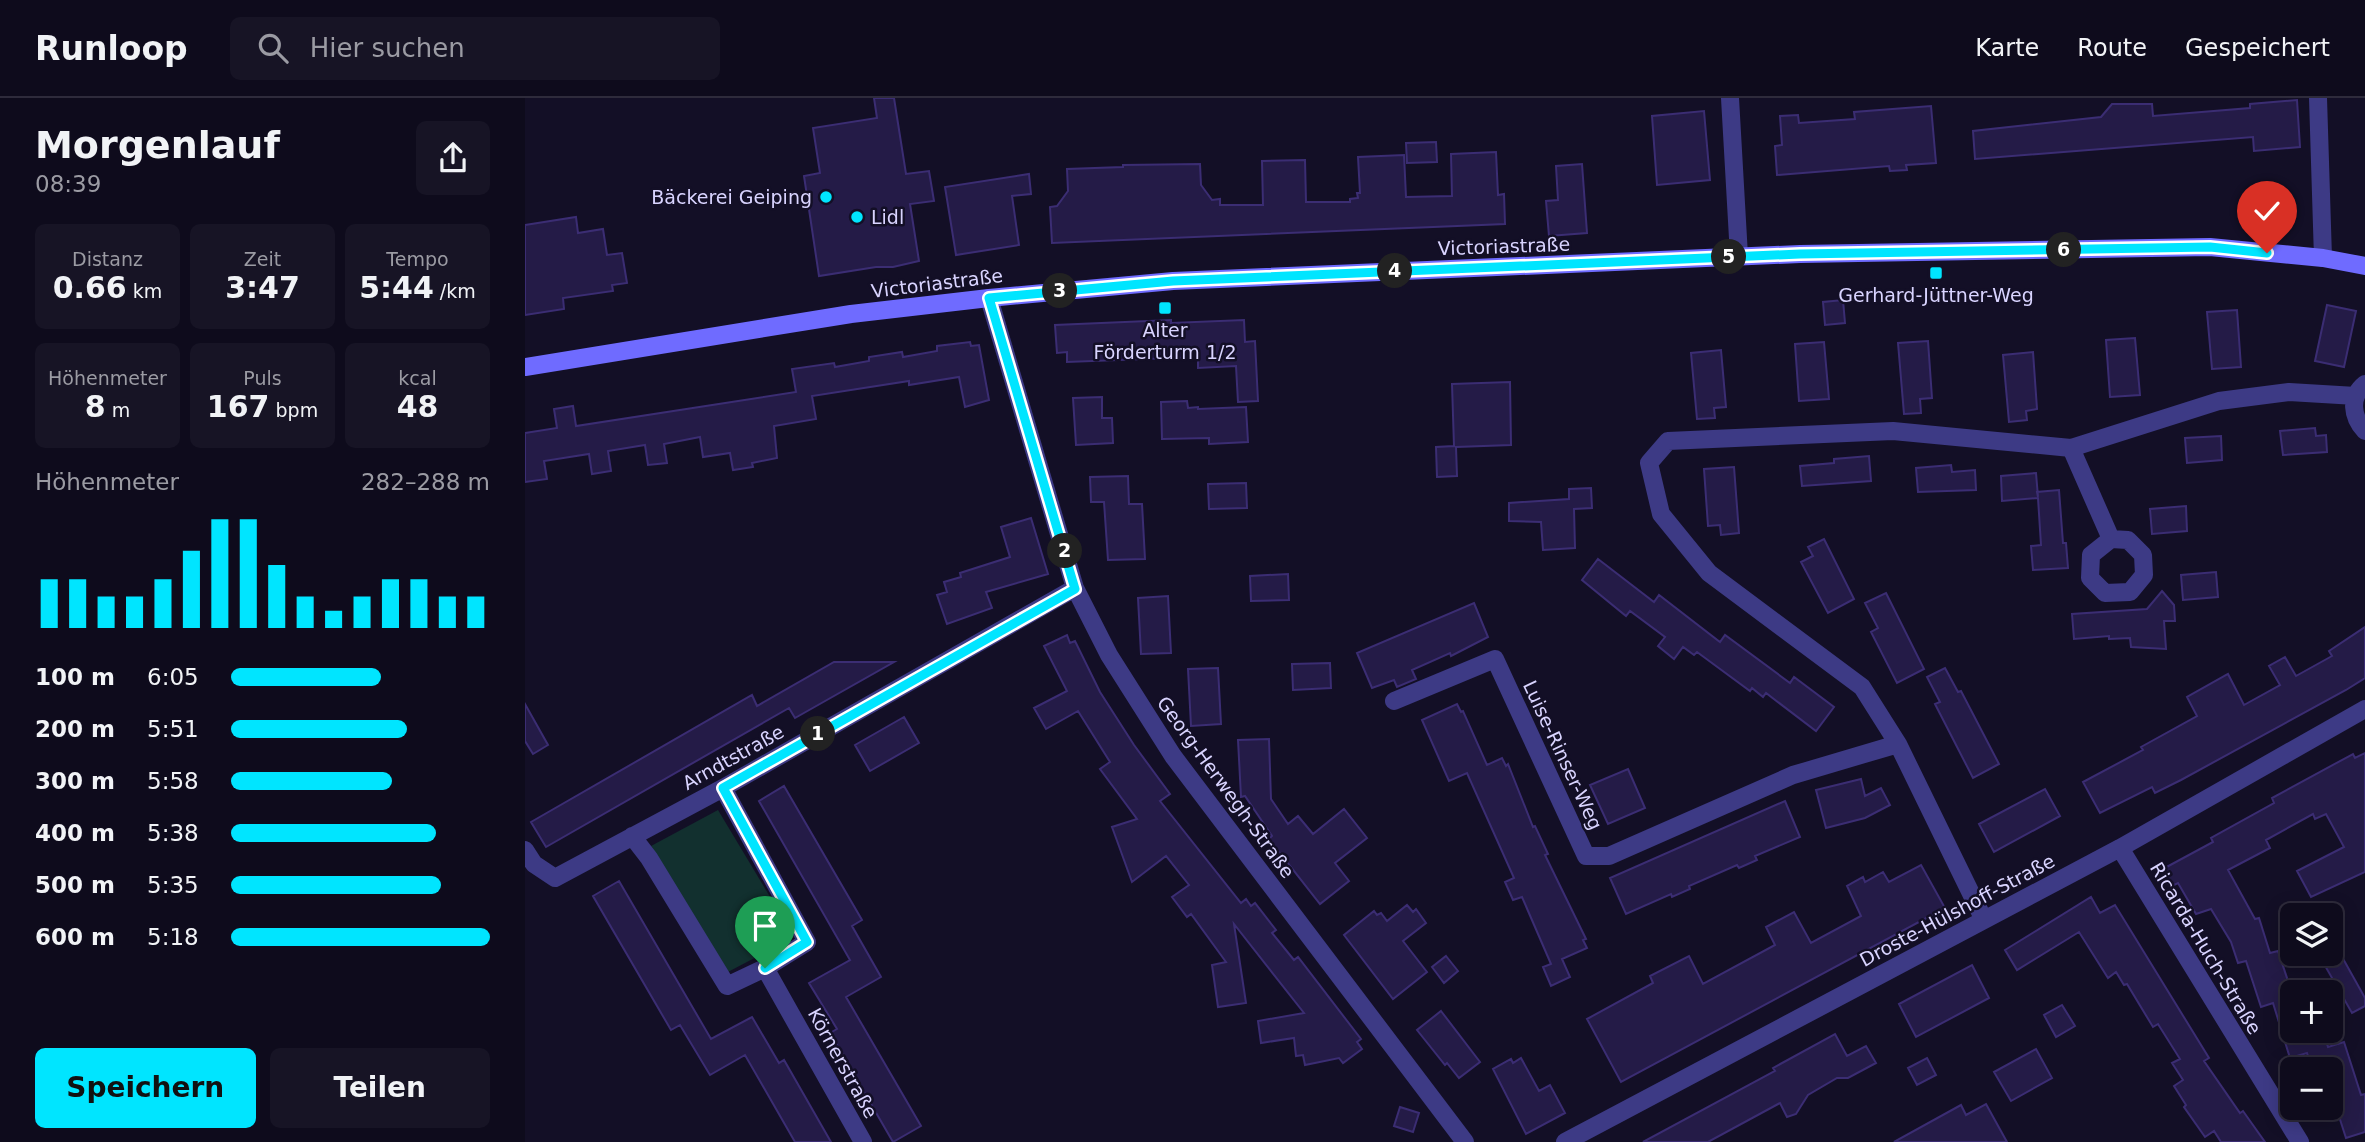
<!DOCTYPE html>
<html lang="de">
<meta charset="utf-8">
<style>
:root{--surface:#0e0b1c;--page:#171425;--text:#f1f3f6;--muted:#9b9ba3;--line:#2e2b3b;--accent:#00e5ff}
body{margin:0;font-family:"DejaVu Sans",sans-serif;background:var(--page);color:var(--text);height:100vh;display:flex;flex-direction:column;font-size:26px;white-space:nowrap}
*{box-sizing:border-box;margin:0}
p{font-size:23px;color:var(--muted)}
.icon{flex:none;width:38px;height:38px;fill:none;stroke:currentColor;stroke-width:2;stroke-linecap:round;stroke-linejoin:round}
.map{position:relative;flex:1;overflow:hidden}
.sheet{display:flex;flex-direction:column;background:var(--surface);width:525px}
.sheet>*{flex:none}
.fabs{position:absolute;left:1755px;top:805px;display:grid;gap:14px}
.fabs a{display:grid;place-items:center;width:63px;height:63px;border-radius:10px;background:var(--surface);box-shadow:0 4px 18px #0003,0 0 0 2px var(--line);font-size:35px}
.pin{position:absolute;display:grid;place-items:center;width:60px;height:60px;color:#fff;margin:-72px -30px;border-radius:50% 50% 50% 0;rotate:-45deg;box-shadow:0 0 7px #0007}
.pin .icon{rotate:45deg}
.km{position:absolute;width:35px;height:35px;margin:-18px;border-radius:50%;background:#222;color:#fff;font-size:19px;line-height:35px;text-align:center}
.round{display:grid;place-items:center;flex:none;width:74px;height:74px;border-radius:10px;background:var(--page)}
.headline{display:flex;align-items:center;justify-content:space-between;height:119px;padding:0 35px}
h1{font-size:38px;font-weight:800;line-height:52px}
.metrics{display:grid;grid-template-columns:repeat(3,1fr);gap:10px;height:119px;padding:7px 35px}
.metrics div{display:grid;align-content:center;border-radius:10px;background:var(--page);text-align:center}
.metrics b{font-size:30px;font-weight:800}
.metrics small{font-size:19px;font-weight:400}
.metrics p{font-size:19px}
.chart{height:196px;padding:14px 35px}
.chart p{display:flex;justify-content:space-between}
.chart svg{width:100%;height:126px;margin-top:7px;stroke:var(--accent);stroke-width:6}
.cta{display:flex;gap:14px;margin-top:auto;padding:14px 35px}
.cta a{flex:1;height:80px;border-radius:10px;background:var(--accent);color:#111;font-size:28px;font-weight:800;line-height:80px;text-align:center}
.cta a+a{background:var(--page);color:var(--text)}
ul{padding:0 35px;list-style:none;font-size:23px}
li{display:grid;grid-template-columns:112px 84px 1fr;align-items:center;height:52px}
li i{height:18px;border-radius:9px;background:var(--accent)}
header{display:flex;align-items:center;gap:42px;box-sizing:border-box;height:98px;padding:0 35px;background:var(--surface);border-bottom:2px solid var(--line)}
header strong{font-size:33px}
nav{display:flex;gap:38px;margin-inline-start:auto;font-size:24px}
.search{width:490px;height:63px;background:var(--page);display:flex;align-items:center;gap:18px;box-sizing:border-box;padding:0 24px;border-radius:10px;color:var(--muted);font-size:26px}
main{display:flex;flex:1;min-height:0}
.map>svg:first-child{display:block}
.green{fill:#12302f}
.building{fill:#241b47;stroke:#3b2d73;stroke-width:2}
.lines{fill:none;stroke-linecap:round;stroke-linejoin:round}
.street{stroke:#3d3a85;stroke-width:18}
.secondary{stroke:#6f6bff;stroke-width:18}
.route-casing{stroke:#fff;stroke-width:14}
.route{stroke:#00e5ff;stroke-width:9}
.poi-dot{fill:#00e5ff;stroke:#130f26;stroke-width:2.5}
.labels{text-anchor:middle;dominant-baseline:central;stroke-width:5;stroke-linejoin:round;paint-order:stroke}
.poi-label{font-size:19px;fill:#d9d4ff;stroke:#130f26}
.street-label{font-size:19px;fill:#d9d4ff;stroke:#130f26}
</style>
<header>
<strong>Runloop</strong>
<div class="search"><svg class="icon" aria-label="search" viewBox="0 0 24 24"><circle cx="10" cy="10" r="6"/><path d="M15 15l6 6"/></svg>Hier suchen</div>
<nav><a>Karte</a><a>Route</a><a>Gespeichert</a></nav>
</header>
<main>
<section class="sheet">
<div class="headline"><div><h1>Morgenlauf</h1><p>08:39</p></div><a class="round"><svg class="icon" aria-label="share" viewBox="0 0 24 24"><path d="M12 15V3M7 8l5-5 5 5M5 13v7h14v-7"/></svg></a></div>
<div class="metrics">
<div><p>Distanz</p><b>0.66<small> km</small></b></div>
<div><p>Zeit</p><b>3:47</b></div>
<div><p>Tempo</p><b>5:44<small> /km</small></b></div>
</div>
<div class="metrics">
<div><p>Höhenmeter</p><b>8<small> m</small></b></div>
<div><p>Puls</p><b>167<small> bpm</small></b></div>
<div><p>kcal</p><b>48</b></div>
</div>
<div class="chart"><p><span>Höhenmeter</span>282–288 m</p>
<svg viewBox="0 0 160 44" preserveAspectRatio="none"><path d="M5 44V27M15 44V27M25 44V33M35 44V33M45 44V27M55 44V17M65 44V6M75 44V6M85 44V22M95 44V33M105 44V38M115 44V33M125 44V27M135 44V27M145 44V33M155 44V33"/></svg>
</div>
<ul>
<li><b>100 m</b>6:05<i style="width:58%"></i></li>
<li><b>200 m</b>5:51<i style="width:68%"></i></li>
<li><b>300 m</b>5:58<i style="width:62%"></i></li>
<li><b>400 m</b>5:38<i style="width:79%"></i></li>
<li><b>500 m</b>5:35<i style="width:81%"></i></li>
<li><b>600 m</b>5:18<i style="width:100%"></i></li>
</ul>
<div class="cta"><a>Speichern</a><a>Teilen</a></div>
</section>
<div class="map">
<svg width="1840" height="1044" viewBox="0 0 1840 1044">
<rect width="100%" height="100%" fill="#130f26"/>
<path class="green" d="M193,712l76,127 -68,36 -75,-127z"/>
<path class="building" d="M349,0h20l12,76 23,-3 5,30 -24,3 9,57 -26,6h-17l-57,9 -15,-100 16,-3 -7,-45 64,-10z
M1772,2l3,47 -46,4 -1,-14 -278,22 -2,-28 128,-14 11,-13h40l1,12 97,-8v-4z
M1406,8l5,57 -30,2 1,5 -17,1 -1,-5 -112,9 -2,-29 7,-1 -2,-29 18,-1 1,8 56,-4 -1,-7z
M1179,13l6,69 -53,5 -5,-69z
M911,44l1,20 -30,1 -1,-20z
M971,54l2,43 6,-1 1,30 -453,19 -2,-36 7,-1 11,-15 -1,-22 56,-2v-2l77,-1 1,21 11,15 8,-1v6h43l-1,-44 43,-1 1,42h44v-3l8,-1 -1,-5h3l-2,-36 46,-2 2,42 46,-1 -1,-42z
M1057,66l5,69 -38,3 -3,-35 12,-1 -2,-34z
M504,76l2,20 -19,2 7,49 -63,10 -11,-68z
M51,119l2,16 25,-4 4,26 15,-2 5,30 -15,2 1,6 -50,7 1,11 -39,6v-90z
M1318,202l2,23 -20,2 -2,-23z
M1802,207l29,6 -12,56 -29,-6z
M1712,212l4,57 -29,2 -5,-57z
M646,222v3l73,-3 1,22 10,-1 3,60 -20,1 -2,-36 -38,2v-11l-131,5v-10l-10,1 -2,-28z
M1610,240l5,57 -30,2 -4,-57z
M1403,243l4,57 -12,1 1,14 -17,1 -6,-71z
M445,244l1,4 8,-1 10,55 -24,7 -6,-30 -50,8v-4l-97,15 4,23 -42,7 3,32 -25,5 1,4 -20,3 -3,-17 -27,4 -3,-20 -36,7 3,19 -19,2 -3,-20 -37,6 3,20 -19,3 -3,-20 -45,7 3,18 -22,3v-49l32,-5 -3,-19 19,-3 3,20 220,-34 -4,-23 42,-6 1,4 34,-6v-4l33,-5 1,5 34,-6v-5z
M1299,244l5,57 -30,2 -4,-57z
M1196,252l5,57 -12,1 1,10 -18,1 -6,-66z
M1508,254l4,57 -11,2 1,9 -18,2 -6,-67z
M985,284l1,63 -55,2 1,29 -20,1 -1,-30 18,-1 -2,-62z
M577,299v21h10l1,25 -37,2 -3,-47z
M662,303l1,7 10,-1v2l48,-2 2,35 -39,2v-6l-47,1 -1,-37z
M1790,330l1,8 10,-1 1,17 -44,3 -3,-24z
M1696,338l1,24 -35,3 -2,-25z
M1344,358l2,25 -69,5 -2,-20 34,-3v-4z
M1426,367l1,7 23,-2 1,20 -58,2 -2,-24z
M1209,369l5,66 -18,2 -1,-10 -12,1 -4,-57z
M1511,375l2,24 -1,-5 22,-2 4,53h3l2,25 -35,2 -2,-24 10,-1 -3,-47 -36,3 -1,-25z
M603,378l1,28h13l3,55 -37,1 -4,-58h-13l-1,-25z
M721,385l1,25 -38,1 -1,-25z
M1066,390l1,20 -18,1 1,39 -32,2 -2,-28 -32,-1v-18l60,-4v-10z
M1661,408l1,25 -35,3 -2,-25z
M506,420l17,56 -62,18 6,16 -45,16 -10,-29 10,-3 -3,-10 17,-5 -1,-4 50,-16 -9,-30z
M1299,441l30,60 -26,14 -27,-51 12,-6 -5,-9z
M1073,461l56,43 5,-7 61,47 5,-7 65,48 4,-6 40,30 -18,24 -50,-38 -3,4 -11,-9 -2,3 -53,-39 -3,3 -11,-8 -9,12 -16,-13 7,-9 -35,-26 -4,5 -44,-36z
M1691,474l2,25 -35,3 -2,-25z
M763,476l1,26 -38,1 -1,-25z
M1637,493l12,14 1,16h-11l2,28 -35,-2 -1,-9 -21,1v-3l-35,3 -2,-25 75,-5z
M1361,495l38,76 -27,14 -26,-51 7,-4 -13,-25z
M643,498l3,57 -30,1 -3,-56z
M949,505l14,34 -37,19 -1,-3 -38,17 4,9 -19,8 -3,-7 -22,8 -15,-35z
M1840,529v51l-19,12 -165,90 -26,13 -3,-6 -52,26 -17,-31 60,-32 -2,-3 56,-31 -10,-19 41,-23 16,31 36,-20 -11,-19 16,-9 11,19 36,-20 -3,-5z
M542,537l3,8 5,-2 25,51 34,53 36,49 -10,7 81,102 5,-4 5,7 4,-3 21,27 -4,3 22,27 4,-3 63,82 -4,3 5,7 -19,14 -4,-5 -34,7 -2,-10 -7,1 -2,-18 -33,5 -3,-22 46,-8 -70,-89 12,79 -28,4 -6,-42 14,-3 -35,-48 -4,3 -15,-20 17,-12 -23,-29 -34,26 -20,-55 25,-8 -37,-50 10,-7 -32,-51 -32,18 -12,-21 33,-17 -23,-45z
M309,564h60l-99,56 -6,-10 -243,139 -15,-25 221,-127 5,11z
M805,565l1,25 -38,2 -1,-26z
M693,570l3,56 -30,2 -3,-57z
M1420,570l13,24 3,-1 38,73 -26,14 -38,-74 5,-2 -13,-25z
M0,606l23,41 -15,9 -8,-13z
M932,606l4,8 2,-1 24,54 15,-7 4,8 2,-2 25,63 2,-1 13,28 -3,1 41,84 -3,1 4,8 -25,11 8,18 -19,9 -8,-19 8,-3 -29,-67 -9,3 -8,-18 9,-4 -47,-105 -18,8 -27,-61z
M379,619l15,26 -49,28 -15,-26z
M744,641l2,60 17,25 10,-8 15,18 31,-25 23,29 -32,25 14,18 -29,23 -51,-65 3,-3 -27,-40 -4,1 -3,-57z
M1840,655v119l-54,25 -14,-26 47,-24 -18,-33 -11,5 -2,-5 -47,26 4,8 -42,22 27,49 4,-1 11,35 8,-2 15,45v35h30l5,16 16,-5 17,53 4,-1v38l-19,6 -11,-34 -4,1v-36h-19l-5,-16 -17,5 -17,-55 -12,4 -15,-46 -8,2 -7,-21 -20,-33 -15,5 -18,-31 -8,4 -9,-17 52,-28 -2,-4 63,-35 -2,-5 81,-44 2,4z
M1103,671l17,39 -37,16 -18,-39z
M1336,681l4,17 16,-8 9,17 -25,13 -39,10 -10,-38z
M259,688l78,134 -10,6 29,51 -35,20 75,129 -28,16 -63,-109 7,-4 -28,-46 41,-23 -91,-159z
M1520,691l15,27 -66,36 -15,-28z
M1260,703l15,36 -45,19 2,4 -18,8 -2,-3 -48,21 1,3 -18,8 -1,-3 -45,20 -16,-36z
M1396,767l24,43 -324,174 -34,-63 66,-36 -3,-7 39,-20 14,28 72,-39 -9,-18 28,-15 17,31 50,-27 -14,-30 16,-9 2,5 18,-10 6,10z
M94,783l92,158 41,-22 27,46 5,-3 47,82h-36l-50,-87 -35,20 -30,-50 -9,5 -78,-134z
M1566,799l9,16 15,-8 94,153 -5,3 36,52 3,-2 22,31h-44l-7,-11 -9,6 -21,-30 2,-2 -12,-19 9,-6 -11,-17 8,-4 -22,-35 -5,3 -26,-43 -3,1 -8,-13 -8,6 -29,-46 -62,38 -12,-20z
M882,807l6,7 3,-3 10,14 -23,18 24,31 -34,27 -49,-64 30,-24 3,4 4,-2 6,8z
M1816,857l24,43v8l-13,7 -28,-49z
M921,858l12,15 -14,12 -12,-16z
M1447,867l17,33 -73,39 -17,-33z
M1537,907l13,21 -19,11 -12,-22z
M916,913l39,51 -21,16 -12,-15 -2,2 -28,-35z
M1310,936l12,22 19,-10 10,17 -28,15h-11l-29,17 -12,19 -9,3 -7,-14 -72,39h-65l132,-71 -2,-3z
M1511,951l16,29 -41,23 -17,-29z
M996,960l18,33 11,-6 15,28 -39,21 -33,-65 18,-10 2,4z
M1402,960l9,17 -19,10 -9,-17z
M1461,1006l21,38h-113l67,-37 5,10z
M875,1009l19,6 -6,19 -19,-6z"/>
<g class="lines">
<path class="street" d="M1205,0l9,158
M1793,0l5,160
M464,200l86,290 34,67 64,101 292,386
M1840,286c-16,13 -13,33 0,47
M1546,350l40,91 -20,16 -1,23 15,15 25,-1 14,-17 -1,-20 -15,-15 -17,-1
M869,603l101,-42 91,197h23l184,-81 105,-31
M198,690l84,154 -42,26 98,174
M107,738l17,22 78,128 38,-18
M1595,750l180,294
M0,752l9,14 21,14 168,-90 352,-200
M1458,820l-85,-174 -36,-57 -153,-114 -48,-59 -12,-51 19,-22 225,-10 178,17 148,-47 70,-9 67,4
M1040,1044l555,-294 245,-139"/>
<path class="secondary" d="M0,269l326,-53 138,-16 184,-17 627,-27 410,-7 113,11 42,8"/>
</g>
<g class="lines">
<g class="route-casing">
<path id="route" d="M240,870l42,-26 -84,-154 352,-199 -86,-291 184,-17 627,-27 410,-7 57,6"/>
</g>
<use href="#route" class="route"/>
</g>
<g class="poi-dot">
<circle cx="301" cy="99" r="7"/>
<circle cx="332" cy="119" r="7"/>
<rect x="1404" y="168" width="14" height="14" rx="3.5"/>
<rect x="633" y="203" width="14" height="14" rx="3.5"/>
</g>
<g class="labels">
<g class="poi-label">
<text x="287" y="99" text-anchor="end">Bäckerei Geiping</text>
<text x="346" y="119" text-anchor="start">Lidl</text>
<text x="1411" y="197">Gerhard-Jüttner-Weg</text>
<text x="640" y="232">Alter<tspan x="640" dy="22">Förderturm 1/2</tspan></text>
</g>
<g class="street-label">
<text transform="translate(979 148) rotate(-2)">Victoriastraße</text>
<text transform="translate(412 185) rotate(-7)">Victoriastraße</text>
<text transform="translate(1038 657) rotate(65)">Luise-Rinser-Weg</text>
<text transform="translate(208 659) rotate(-29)">Arndtstraße</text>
<text transform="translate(701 689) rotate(54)">Georg-Herwegh-Straße</text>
<text transform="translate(1432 812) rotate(-28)">Droste-Hülshoff-Straße</text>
<text transform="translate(1681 850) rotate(59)">Ricarda-Huch-Straße</text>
<text transform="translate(318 965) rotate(61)">Körnerstraße</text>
</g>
</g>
</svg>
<div class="fabs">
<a><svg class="icon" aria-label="layers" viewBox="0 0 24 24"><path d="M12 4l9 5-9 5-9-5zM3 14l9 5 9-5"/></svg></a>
<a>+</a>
<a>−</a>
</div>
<div class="pin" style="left:240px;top:870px;background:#1e9e55"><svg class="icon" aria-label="arrive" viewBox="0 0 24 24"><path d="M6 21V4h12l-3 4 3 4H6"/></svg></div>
<div class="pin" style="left:1742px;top:155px;background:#d93025"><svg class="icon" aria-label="check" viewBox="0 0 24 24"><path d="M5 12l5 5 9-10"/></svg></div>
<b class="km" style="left:293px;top:636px">1</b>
<b class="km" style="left:540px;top:453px">2</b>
<b class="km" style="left:535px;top:193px">3</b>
<b class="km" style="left:870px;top:173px">4</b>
<b class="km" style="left:1204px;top:159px">5</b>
<b class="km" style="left:1539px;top:152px">6</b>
</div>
</main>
